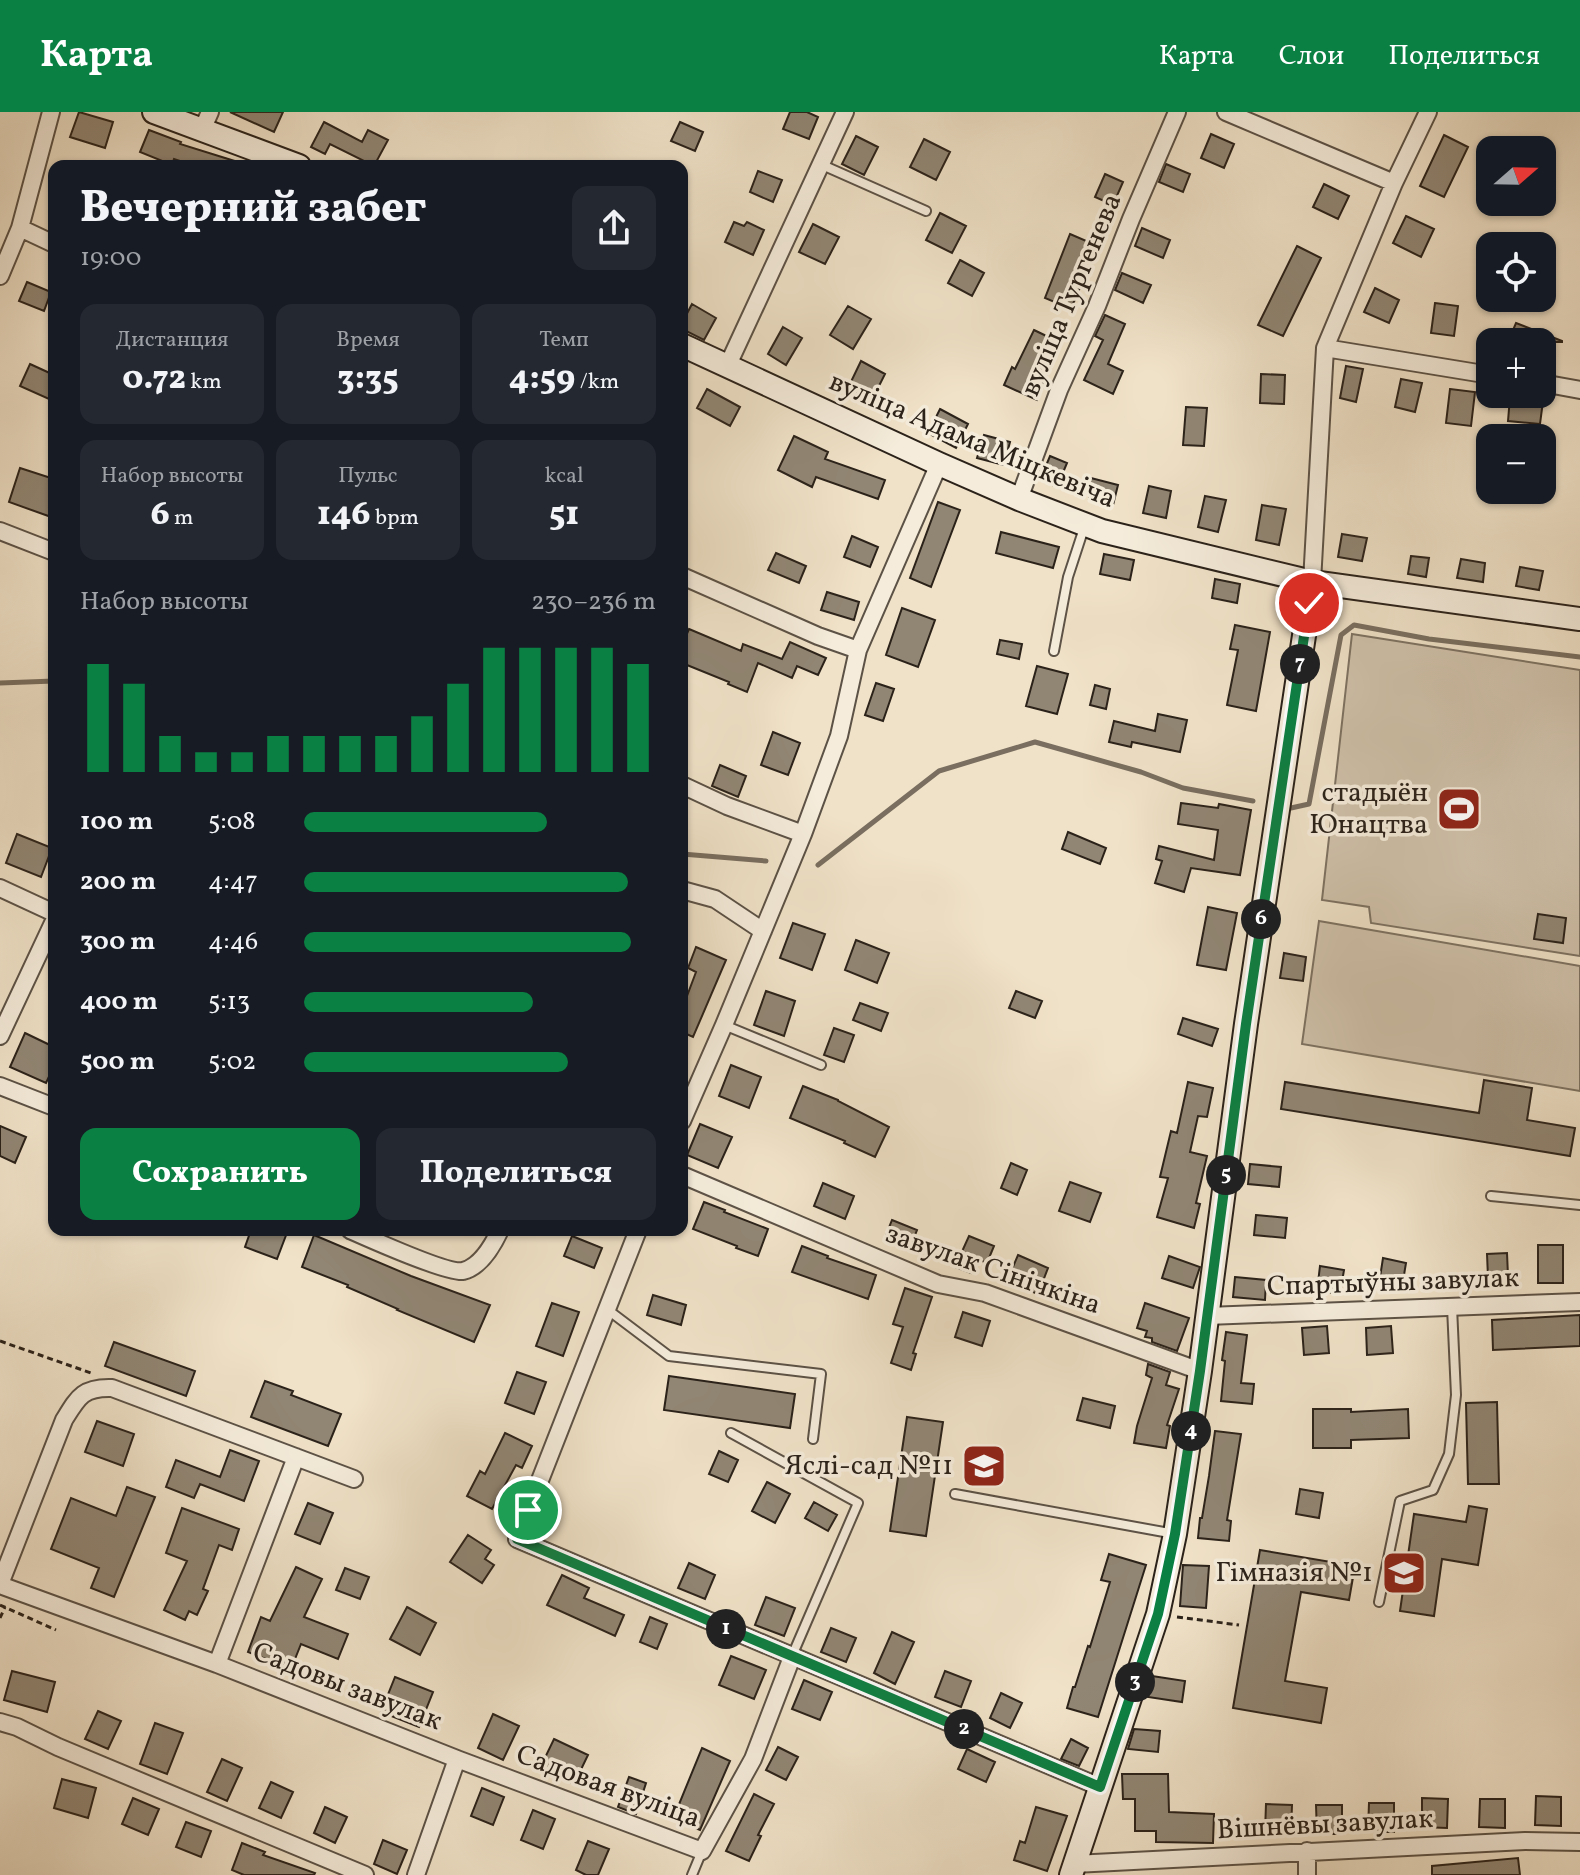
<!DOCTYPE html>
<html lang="ru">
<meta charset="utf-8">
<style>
:root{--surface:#171b24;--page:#242831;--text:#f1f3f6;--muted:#9ea1a6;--accent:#0b8043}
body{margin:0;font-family:Vollkorn,serif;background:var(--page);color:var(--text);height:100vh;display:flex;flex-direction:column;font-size:30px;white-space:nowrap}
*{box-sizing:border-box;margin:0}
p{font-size:26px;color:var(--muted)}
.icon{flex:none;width:44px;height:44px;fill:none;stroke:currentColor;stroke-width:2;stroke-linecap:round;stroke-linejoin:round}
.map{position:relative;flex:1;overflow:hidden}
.drawer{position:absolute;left:48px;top:48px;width:640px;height:1076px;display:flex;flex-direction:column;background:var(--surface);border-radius:16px;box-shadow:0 2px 6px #0004}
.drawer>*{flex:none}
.needle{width:52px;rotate:70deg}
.fabs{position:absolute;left:1476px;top:24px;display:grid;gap:16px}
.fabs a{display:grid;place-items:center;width:80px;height:80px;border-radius:16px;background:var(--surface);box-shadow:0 2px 6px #0004;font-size:40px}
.pin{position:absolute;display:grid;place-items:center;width:68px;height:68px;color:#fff;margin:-34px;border:4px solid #fff;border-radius:50%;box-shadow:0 2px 8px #0007}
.km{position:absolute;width:40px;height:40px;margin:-20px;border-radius:50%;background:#222;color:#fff;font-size:22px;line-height:40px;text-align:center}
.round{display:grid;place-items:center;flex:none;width:84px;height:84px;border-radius:16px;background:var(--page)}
.summary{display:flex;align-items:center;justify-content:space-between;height:136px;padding:0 32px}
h1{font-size:44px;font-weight:800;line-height:60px}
.figures{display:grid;grid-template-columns:repeat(3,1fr);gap:12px;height:136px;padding:8px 32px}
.figures div{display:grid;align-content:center;border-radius:16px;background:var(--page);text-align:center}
.figures b{font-size:34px;font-weight:800}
.figures small{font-size:22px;font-weight:400}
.figures p{font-size:22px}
.chart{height:224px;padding:16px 32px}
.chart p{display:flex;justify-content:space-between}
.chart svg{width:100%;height:144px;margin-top:8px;stroke:var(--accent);stroke-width:6}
.button{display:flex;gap:16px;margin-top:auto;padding:16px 32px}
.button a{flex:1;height:92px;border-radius:16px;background:var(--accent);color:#fff;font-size:32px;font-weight:800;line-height:92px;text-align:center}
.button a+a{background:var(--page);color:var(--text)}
ul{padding:0 32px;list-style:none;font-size:26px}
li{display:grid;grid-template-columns:128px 96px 1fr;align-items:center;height:60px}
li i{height:20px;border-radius:10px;background:var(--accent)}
header{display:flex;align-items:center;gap:48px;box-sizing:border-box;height:112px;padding:0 40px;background:var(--accent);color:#fff}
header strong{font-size:38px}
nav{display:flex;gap:44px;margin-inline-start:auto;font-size:28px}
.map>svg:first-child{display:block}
.green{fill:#cfc1aa;stroke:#7d7262;stroke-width:2}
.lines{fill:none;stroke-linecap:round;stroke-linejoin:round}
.stream{stroke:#796e5f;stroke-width:5}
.building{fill:#918674;stroke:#2b221a;stroke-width:2}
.lane-casing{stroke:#5c5246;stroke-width:12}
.street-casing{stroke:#5c5246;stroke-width:20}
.secondary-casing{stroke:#2b221a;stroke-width:26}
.path{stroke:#2b221a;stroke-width:3;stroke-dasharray:6 4;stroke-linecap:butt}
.lane{stroke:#f5ecdb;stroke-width:8}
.street{stroke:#f5ecdb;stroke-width:16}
.secondary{stroke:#f5ecdb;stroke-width:22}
.route-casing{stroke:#fff;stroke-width:16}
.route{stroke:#0b8043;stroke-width:10}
.labels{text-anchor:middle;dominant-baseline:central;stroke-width:7;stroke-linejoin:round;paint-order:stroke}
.street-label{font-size:28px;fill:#2b221a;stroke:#f5ecdb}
.poi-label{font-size:28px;fill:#2b221a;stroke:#f5ecdb;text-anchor:end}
</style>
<header>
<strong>Карта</strong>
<nav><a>Карта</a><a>Слои</a><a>Поделиться</a></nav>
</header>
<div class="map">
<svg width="1580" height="1763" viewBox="0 0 1580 1763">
<rect width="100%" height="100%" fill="#f0e2c8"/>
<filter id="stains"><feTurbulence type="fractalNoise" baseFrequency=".0025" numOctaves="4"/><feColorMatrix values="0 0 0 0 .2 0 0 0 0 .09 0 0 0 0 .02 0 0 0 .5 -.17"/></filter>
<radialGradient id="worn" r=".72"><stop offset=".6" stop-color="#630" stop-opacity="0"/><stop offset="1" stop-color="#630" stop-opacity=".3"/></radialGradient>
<path class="green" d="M1352,522l228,36v286l-209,-33 -2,-16 -47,-7z
M1319,809l261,45v125l-278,-47z"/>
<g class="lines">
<path class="stream" d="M0,571l54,-2
M1291,696l18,-4 32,-169 13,-10 75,14 151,18
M682,742l84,7
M818,753l121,-94 96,-29 106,30 42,16 70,13"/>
</g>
<path class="building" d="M79,0l34,10 -8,26 -35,-11z
M230,0h53l-9,20z
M790,0h17l11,5 -9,22 -26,-10z
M324,10l38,20 6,-12 20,10 -14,26 -44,-22 -5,10 -14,-7z
M680,10l23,10 -8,19 -24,-10z
M149,18l32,12 -1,2 61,19 -1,3h-45l-21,-7 -2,6 -32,-13z
M1211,22l23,10 -10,24 -23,-10z
M1444,23l24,12 -24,50 -24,-11z
M856,24l22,11 -14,28 -22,-11z
M924,27l26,13 -14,28 -26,-13z
M1166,52l24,10 -7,18 -24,-10z
M758,59l24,9 -9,22 -23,-10z
M1105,62l18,8 -10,23 -18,-8z
M1324,72l25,12 -11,23 -25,-12z
M940,101l26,13 -14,27 -26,-13z
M1406,104l28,13 -13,28 -28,-14z
M734,110l10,4 3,-4 17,8 -11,25 -28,-13z
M813,112l26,13 -14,27 -26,-12z
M1142,116l28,12 -7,18 -28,-12z
M1070,122l21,9 -16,40 6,2 -10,24 -26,-11z
M1297,134l24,12 -38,78 -25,-11z
M960,148l24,13 -12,23 -24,-13z
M1122,161l29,12 -8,18 -28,-13z
M27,170l24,10 -7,19 -25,-10z
M1375,176l24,12 -10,23 -25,-11z
M1435,191l23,3 -4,30 -23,-3z
M692,192l24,14 -12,22 -22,-11v-6z
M848,194l23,13 -18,30 -23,-14z
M1105,203l20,9 -17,40 15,7 -10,23 -29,-14 19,-40 -8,-4z
M1516,211l46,18v1h-54z
M783,215l19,11 -16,27 -18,-11z
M1034,218l27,13 -18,39 2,1 -8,17 -33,-15 8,-18 3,2z
M861,249l24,13 -14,28 -24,-12z
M30,252l24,11v14l-5,10 -29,-13z
M1346,254l17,3 -7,33 -16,-4z
M1261,262l24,1 -1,29 -24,-1z
M1401,267l21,4 -7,29 -20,-5z
M707,277l33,18 -10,19 -33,-18z
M1450,277l25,3 -4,34 -25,-3z
M1510,285l33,4 -3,23 -32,-3z
M1186,295l21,1 -3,38 -21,-1z
M940,297l28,15 -12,24 -28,-15z
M984,323l26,7 -6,23 -27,-7z
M794,324l34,16 -3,7 60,21 -7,19 -62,-22 -4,10 -34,-17z
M1050,344l17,7 -10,24 -17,-7z
M20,356l34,11v39l-45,-16z
M1087,365l31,8 -5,20 -24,-6 1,-5 -7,-1z
M1149,374l22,5 -5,27 -23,-5z
M1205,384l21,4 -8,32 -20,-5z
M938,390l22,8 -29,77 -21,-9z
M1262,393l24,4 -7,36 -23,-5z
M1001,420l58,15 -6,21 -57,-15z
M1342,422l25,4 -5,23 -24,-4z
M852,424l26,11 -8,20 -26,-10z
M776,441l30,13 -7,17 -31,-13z
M1104,442l30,6 -4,20 -30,-6z
M1411,444l18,2 -3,19 -18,-3z
M1461,447l24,4 -2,19 -26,-4z
M1520,455l23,4 -4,19 -23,-4z
M1215,467l25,5 -3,19 -25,-5z
M827,480l32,10 -5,18 -33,-10z
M902,496l33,12 -17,47 -32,-12z
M1235,513l35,7 -14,79 -29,-6 11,-55 -8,-1z
M689,517l52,22 2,-7 39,15 8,-17 36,16 -8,17 -21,-9 -5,12 -34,-15 -11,29 -19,-8 1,-2 -47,-19v-18z
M1000,528l22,4 -3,15 -22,-5z
M1037,554l31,8 -11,40 -31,-8z
M876,571l18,6 -11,32 -18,-6z
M1095,573l15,4 -4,20 -16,-4z
M1158,602l29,6 -7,32 -48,-10 -1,5 -22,-5 5,-21 41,10z
M773,620l27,11 -12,32 -27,-10z
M720,653l26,11 -8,21 -26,-11z
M1181,691l37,5 1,-4 32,6 -11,65 -49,-7 -7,24 -29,-9 7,-22 -6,-2 3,-13 55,14 4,-30 -40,-6z
M1068,720l38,16 -6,16 -38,-15z
M17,722l35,14 -11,29 -35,-14z
M1208,795l29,6 -11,57 -29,-5z
M1538,802l28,4 -3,25 -29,-4z
M793,811l32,11 -13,36 -32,-12z
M856,828l33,13 -12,30 -32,-13z
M696,835l30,13 -33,77 -11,-5v-38l5,2 9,-24 -8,-4z
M1284,841l22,4 -3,24 -23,-3z
M766,879l29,10 -11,35 -30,-11z
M1016,879l26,10 -7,17 -26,-10z
M860,891l28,10 -7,18 -28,-11z
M1183,906l35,11 -6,17 -34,-12z
M834,916l20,7 -10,27 -20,-7z
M25,921l29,14v19l-8,17 -36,-16z
M731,953l30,12 -12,31 -30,-12z
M1484,968l48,8 -5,32 48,8 -5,28 -289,-47 4,-27 194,31z
M1188,970l25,6 -6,29 -9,-1 -8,36 17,4 -11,47 4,1 -6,24 -37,-11 11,-39 -8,-1 11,-46 6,2z
M803,974l35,14v1l51,26 -14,30 -31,-14 1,-2 -55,-23z
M700,1012l32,13 -14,31 -31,-13z
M0,1014l26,11 -11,26 -15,-7z
M1011,1051l16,7 -10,25 -16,-7z
M1250,1052l31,3 -2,20 -31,-3z
M1070,1070l31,11 -11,29 -31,-11z
M823,1071l31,13 -9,23 -31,-13z
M704,1090l21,8 -1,2 44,17 -10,27 -22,-8 1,-2 -44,-17z
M1256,1103l31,3 -2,20 -31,-3z
M892,1108l25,10 -8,20 -25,-10z
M251,1118h37l-11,29 -32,-12z
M314,1123l97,41 79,29 -16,37 -77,-32 1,-1 -51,-22 1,-2 -46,-18z
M572,1124l30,12 -8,20 -30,-12z
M969,1124l25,10 -7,17 -10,-4 -6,14 -16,-6z
M1538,1133h25v38h-25z
M802,1134l26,10 -1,2 49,17 -8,24 -76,-27z
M1507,1141l1,23 -20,1 -1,-23z
M1018,1143l30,13 -10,26 -21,-8 3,-8 -10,-4z
M1169,1144l31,11 -7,21 -31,-10z
M1383,1146l23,5 -4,24 -23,-3z
M1320,1154l24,4 -4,24 -23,-3z
M1235,1165l31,3 -1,20 -32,-3z
M905,1176l27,9 -19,56 3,1 -5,16 -20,-7 12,-36 -10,-3z
M653,1183l33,10 -5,20 -34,-10z
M552,1191l27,9 -16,44 -27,-10z
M1145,1191l44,15 -12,33 -25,-9v-4l-7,-1 2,-6 -10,-3z
M963,1200l27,9 -8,25 -27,-9z
M1580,1203v31l-87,4 -1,-30z
M1327,1214l2,27 -25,2 -2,-27z
M1391,1214l2,27 -26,2 -1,-27z
M1226,1220l21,3 -6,48 13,1 -2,20 -31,-3 4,-40 -3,-1z
M114,1230l81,29 -9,25 -81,-30z
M1148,1252l22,8 -4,13 13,4 -12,36 3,1 -4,22 -32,-5 3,-17 15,-48 -6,-3z
M517,1260l29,10 -12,32 -29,-11z
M669,1264l126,18 -5,34 -126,-18z
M265,1269l28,10 -2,4 50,19 -13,32 -77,-29z
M1083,1286l32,8 -5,22 -33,-8z
M1497,1290l2,82h-31l-2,-81z
M1313,1297h38v3l57,-3 1,29 -58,2v8h-38z
M907,1305l36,5 -17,114 -36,-5z
M97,1309l37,13 -11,32 -38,-14z
M1215,1319l26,3 -14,86 4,1 -2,20 -31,-3 2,-20h2l7,-42z
M505,1321l27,13 -10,22 -6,-3 -24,44 -25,-13 13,-25 5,3z
M230,1338l29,11 -15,40 -44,-17 -6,14 -28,-11 10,-27 44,17z
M719,1339l19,9 -10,22 -19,-8z
M767,1370l23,12 -15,29 -23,-12z
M127,1375l28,10 -41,100 -23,-9 8,-20 -48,-19 20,-51 45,18z
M1300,1377l23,4 -4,25 -23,-4z
M814,1390l23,13 -9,16 -23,-13z
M308,1391l25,10 -13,31 -25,-10z
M1469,1394l18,3 -9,56 -36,-6 -8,57 -34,-5 14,-97 52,8z
M182,1396l57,21 -7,21 -13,-5 -16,44 5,2 -11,24 -8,-4 -4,9 -21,-10 23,-49 -21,-8z
M468,1423l23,15 -6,9 9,6 -12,18 -32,-21z
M1260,1438l95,16 -6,34 -48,-8 -16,89 42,7 -6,35 -88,-15z
M1109,1442l37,11 -48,152 -31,-9 6,-21h2l13,-41 2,1 20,-65 -9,-2z
M689,1451l26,12 -10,24 -27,-11z
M1183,1453l26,1 -3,42 -26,-2z
M296,1455l26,12 -18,38 44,17 -10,25 -37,-15 -10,25 -43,-17 13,-35 9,4z
M345,1456l24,9 -9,22 -24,-9z
M562,1463l27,13 -5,10 40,17 -9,21 -68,-31z
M766,1485l29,11 -11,28 -29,-11z
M407,1495l29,16 -16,32 -30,-16z
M650,1505l17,7 -10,25 -17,-7z
M831,1516l25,10 -10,24 -25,-10z
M892,1520l22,10 -19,42 -21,-11z
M731,1544l35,14 -12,29 -35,-14z
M12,1559l43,11 -8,30 -43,-12z
M945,1559l26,10 -10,26 -26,-10z
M1152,1564l33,5 -3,21 -34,-5z
M395,1565l38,15 -14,35 -38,-15z
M804,1568l28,12 -12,28 -28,-11z
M1001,1581l21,10 -12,25 -20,-10z
M98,1599l23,10 -13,28 -23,-10z
M493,1602l26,12 -16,34 -25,-12z
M155,1611l28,10 -16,41 -27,-10z
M1134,1617l26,2 -2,21 -30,-3z
M554,1627l34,16 -14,29 -34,-16z
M1071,1627l17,9 -9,18 -18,-7z
M778,1635l20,10 -12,23 -20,-10z
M702,1636l28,13 -30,69 -27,-11z
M967,1637l28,13 -9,20 -28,-13z
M222,1647l20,9 -15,33 -20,-9z
M1122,1662h46l1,38 45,2 -1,29 -57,-1v-11h-21v-32h-12z
M629,1665l17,6 -10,31 -18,-7z
M62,1667l34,9 -8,30 -34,-10z
M271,1670l22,10 -12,26 -22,-10z
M482,1676l22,9 -11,28 -22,-9z
M754,1682l20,10 -16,31 3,1 -12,25 -23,-10z
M1536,1684l25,1v29l-26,-1z
M133,1686l26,11 -11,26 -26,-11z
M1422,1686l26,1 -1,29 -25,-1z
M1480,1687h25v29l-26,-1z
M1369,1691h25v29h-26z
M1266,1692l26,1 -1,28 -26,-1z
M1316,1693h26v29h-25z
M325,1695l22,10 -12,26 -21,-10z
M1036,1695l31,9 -20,55 -33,-11 6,-19 5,2z
M533,1698l22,9 -12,30 -22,-9z
M186,1710l25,9 -10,26 -25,-10z
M383,1728l24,10 -10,24 -23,-10z
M588,1729l21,8 -11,26h-12l-10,-5z
M242,1731l23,9 -2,3 52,18 -1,2h-70l-12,-5z
M1518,1746l2,17h-88v-9z"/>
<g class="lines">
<g class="lane-casing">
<path id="lane" d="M820,52l106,47
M1054,539l14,-74 17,-52
M724,913l97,40
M1491,1084l89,9
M608,1198l61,46 152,18 -8,65
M731,1321l127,70 -66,153
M955,1382l220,40
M1379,1490l21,-101 33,-11 16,-36 7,-59 -4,-88
M692,1763l10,-24"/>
</g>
<g class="street-casing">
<path id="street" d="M1226,0l168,71
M202,18l8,-18
M20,116l34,16
M0,164l20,-48 31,-116
M1325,236l165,27
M727,255l118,-255
M1542,271l38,7
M1019,387l40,-109 38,-84 34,-87 46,-107
M0,419l54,21
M682,464l136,60 40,14
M1312,470l13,-234 69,-165 34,-71
M682,673l45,21 76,28
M0,776l54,25
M682,778l33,9 48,32
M0,924l54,-115
M0,974l54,21
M682,1009l42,-96 79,-191 36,-98 19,-86 81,-186
M682,1063l256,109 47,9 215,78
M350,1118c18,8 98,44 113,41 17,-4 30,-26 37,-41
M638,1118l-121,309 583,248
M1207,1204l373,-14
M0,1472l64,-164c14,-23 19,-33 48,-32l242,91
M0,1473l217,79 240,95
M217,1552l79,-207
M0,1610l17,5 41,20 307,128
M1307,1739v24
M1074,1752l451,-23 55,1
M416,1763l41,-116 245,92 51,-92 39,-102"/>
</g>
<g class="secondary-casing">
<path id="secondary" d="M154,0l145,54
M682,233l257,119 80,35 83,32 210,51 268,37
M1071,1763l87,-261 17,-80 25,-163 46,-347 66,-442"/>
</g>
<path class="path" d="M0,1229l91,32
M0,1493l56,25
M1177,1505l62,8
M0,1506l5,-11"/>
<use href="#lane" class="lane"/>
<use href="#street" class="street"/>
<use href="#secondary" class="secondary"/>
</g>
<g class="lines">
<g class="route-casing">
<path id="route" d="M528,1398l-11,29 583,248 58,-173 17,-80 25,-163 46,-347 63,-421"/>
</g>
<use href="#route" class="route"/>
</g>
<defs>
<g id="stadium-square" transform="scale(2.3)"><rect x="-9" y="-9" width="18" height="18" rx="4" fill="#8f2418" stroke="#f5ecdb"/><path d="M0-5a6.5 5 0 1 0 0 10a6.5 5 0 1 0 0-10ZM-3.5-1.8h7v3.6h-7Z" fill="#fff"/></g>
<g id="school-square" transform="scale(2.3)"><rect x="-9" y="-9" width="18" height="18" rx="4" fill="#8f2418" stroke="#f5ecdb"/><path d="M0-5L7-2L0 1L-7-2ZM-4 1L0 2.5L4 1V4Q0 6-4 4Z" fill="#fff"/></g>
</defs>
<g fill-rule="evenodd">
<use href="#stadium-square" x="1459" y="697"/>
<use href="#school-square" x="984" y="1354"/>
<use href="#school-square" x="1404" y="1461"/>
</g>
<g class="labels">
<g class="street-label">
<text transform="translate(1072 183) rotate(-67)">вуліца Тургенева</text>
<text transform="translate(972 329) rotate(23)">вуліца Адама Міцкевіча</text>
<text transform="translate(993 1158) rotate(19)">завулак Сінічкіна</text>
<text transform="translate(1393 1171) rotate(-2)">Спартыўны завулак</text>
<text transform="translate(347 1575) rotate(21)">Садовы завулак</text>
<text transform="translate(608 1675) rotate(20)">Садовая вуліца</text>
<text transform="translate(1325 1713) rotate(-3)">Вішнёвы завулак</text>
</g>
<g class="poi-label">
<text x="1428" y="681">стадыён<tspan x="1428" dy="32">Юнацтва</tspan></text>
<text x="953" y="1354">Яслі-сад №11</text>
<text x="1373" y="1461">Гімназія №1</text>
</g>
</g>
<rect width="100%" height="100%" filter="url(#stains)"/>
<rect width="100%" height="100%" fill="url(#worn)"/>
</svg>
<div class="fabs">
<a><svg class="needle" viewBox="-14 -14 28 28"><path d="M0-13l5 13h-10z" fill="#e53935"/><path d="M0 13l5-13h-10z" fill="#9ea1a6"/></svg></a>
<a><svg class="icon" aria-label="locate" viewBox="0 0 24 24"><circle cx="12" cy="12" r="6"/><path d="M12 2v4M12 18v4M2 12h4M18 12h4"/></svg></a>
<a>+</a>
<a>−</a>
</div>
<div class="pin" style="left:528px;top:1398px;background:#1e9e55"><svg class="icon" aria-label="arrive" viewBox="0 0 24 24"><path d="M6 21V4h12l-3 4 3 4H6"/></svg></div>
<div class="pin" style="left:1309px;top:491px;background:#d93025"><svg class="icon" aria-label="check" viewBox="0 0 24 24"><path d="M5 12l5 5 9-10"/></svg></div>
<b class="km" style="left:726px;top:1517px">1</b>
<b class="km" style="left:964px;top:1617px">2</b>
<b class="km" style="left:1135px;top:1570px">3</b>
<b class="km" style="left:1191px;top:1319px">4</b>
<b class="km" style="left:1226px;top:1063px">5</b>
<b class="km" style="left:1261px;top:807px">6</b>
<b class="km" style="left:1300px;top:552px">7</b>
<section class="drawer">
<div class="summary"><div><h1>Вечерний забег</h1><p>19:00</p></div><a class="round"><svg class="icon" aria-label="share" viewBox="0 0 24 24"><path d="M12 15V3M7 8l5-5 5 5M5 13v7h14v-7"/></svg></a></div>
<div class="figures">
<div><p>Дистанция</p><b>0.72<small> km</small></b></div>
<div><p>Время</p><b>3:35</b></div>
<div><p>Темп</p><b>4:59<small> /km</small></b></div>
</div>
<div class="figures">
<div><p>Набор высоты</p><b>6<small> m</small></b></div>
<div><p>Пульс</p><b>146<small> bpm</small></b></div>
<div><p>kcal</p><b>51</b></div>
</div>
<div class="chart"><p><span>Набор высоты</span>230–236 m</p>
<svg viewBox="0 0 160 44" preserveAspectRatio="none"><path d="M5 44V11M15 44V17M25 44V33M35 44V38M45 44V38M55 44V33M65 44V33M75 44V33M85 44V33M95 44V27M105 44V17M115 44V6M125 44V6M135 44V6M145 44V6M155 44V11"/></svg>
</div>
<ul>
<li><b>100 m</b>5:08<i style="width:69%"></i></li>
<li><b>200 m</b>4:47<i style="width:92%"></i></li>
<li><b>300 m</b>4:46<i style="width:93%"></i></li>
<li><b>400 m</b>5:13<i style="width:65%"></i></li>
<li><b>500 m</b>5:02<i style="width:75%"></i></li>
</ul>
<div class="button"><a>Сохранить</a><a>Поделиться</a></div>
</section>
</div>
